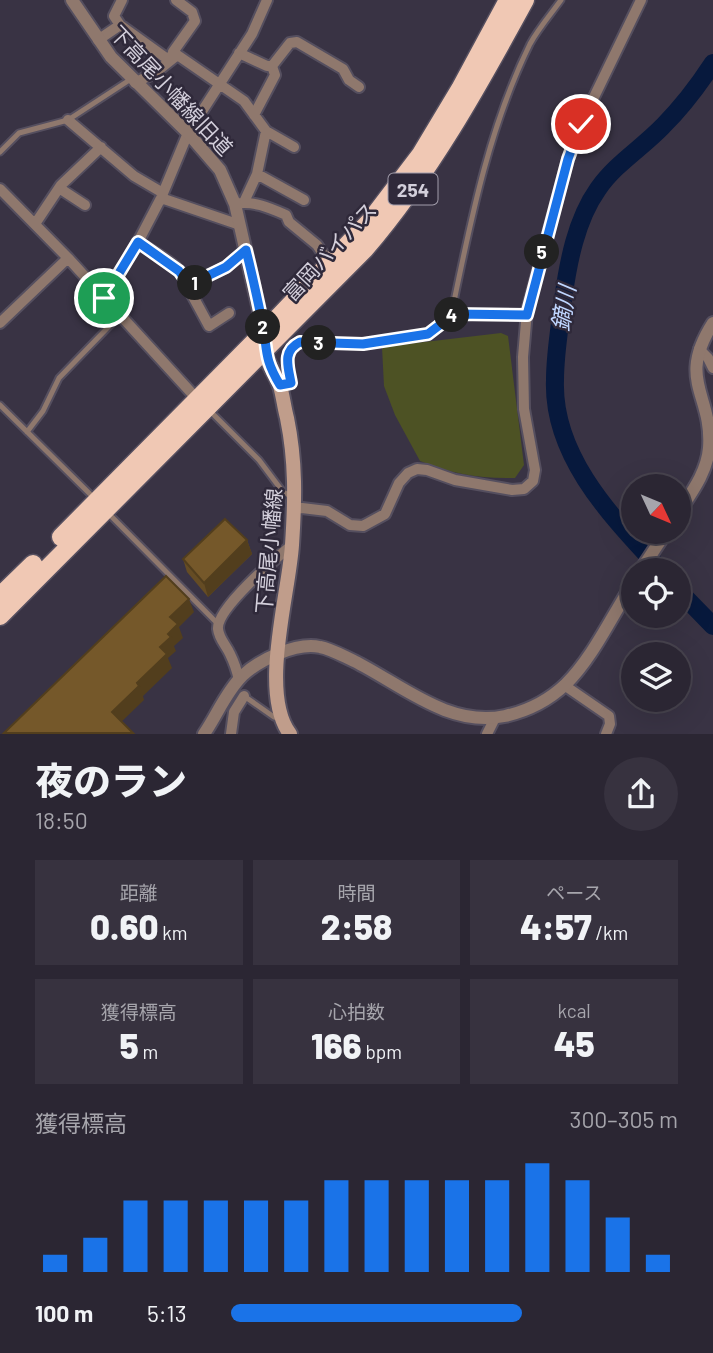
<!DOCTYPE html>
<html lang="ja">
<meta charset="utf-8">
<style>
:root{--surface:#2b2633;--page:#37323f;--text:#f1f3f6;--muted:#a6a5ac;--line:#47434e;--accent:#1a73e8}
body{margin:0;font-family:Barlow,"Noto Sans JP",sans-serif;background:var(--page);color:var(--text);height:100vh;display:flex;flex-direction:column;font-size:26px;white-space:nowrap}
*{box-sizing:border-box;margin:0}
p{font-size:23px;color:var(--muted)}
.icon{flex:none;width:38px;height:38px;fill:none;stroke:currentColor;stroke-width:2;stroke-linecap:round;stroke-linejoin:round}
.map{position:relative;height:734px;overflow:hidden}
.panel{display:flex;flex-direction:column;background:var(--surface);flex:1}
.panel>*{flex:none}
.needle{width:46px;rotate:134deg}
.controls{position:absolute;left:621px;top:474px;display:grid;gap:14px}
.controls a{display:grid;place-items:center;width:70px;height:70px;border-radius:50%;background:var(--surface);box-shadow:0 7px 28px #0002,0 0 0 2px var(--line);font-size:35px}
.pin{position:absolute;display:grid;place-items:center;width:60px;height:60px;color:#fff;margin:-30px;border:4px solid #fff;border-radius:50%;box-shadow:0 2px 7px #0007}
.km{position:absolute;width:35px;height:35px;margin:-18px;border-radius:50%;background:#222;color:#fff;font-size:19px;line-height:35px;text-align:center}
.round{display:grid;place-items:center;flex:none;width:74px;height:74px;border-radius:37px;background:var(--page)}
.head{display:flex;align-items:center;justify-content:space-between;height:119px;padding:0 35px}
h1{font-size:38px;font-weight:800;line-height:52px}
.figures{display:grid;grid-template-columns:repeat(3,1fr);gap:10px;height:119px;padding:7px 35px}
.figures div{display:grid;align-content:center;border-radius:0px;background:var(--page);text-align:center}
.figures b{font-size:35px;font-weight:800}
.figures small{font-size:19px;font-weight:400}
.figures p{font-size:19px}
.chart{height:196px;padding:14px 35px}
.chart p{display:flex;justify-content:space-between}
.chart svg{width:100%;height:126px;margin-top:7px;stroke:var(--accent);stroke-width:6}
ul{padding:0 35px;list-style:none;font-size:23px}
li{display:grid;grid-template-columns:112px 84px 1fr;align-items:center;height:52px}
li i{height:18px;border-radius:9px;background:var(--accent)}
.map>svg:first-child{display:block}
.green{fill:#4d5224}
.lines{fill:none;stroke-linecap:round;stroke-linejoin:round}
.river{stroke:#07193d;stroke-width:18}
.service-casing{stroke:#554f5f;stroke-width:9}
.minor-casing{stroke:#554f5f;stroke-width:14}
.tertiary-casing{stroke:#554f5f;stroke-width:16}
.secondary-casing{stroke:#554f5f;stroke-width:18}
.trunk-casing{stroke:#554f5f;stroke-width:21}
.service{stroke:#8f786d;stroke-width:5}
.minor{stroke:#8f786d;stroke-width:10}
.tertiary{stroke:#8f786d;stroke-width:12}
.secondary{stroke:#c09d8b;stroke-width:14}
.trunk{stroke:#f0c8b4;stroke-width:18}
.wall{fill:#654c24}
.shaded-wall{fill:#523e1d}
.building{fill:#75582a;stroke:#523e1d;stroke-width:2}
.route-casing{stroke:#fff;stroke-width:14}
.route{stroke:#1a73e8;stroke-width:9}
.labels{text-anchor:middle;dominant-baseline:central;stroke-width:5;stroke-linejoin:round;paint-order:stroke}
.shield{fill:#2f293a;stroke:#a29dab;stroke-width:2}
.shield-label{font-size:19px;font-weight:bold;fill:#d3cfdb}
.street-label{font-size:21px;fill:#d3cfdb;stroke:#2f293a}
.water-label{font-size:23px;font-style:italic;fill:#bfd6ff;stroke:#2f293a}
</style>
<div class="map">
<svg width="713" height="734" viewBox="0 0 713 734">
<rect width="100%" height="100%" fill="#393344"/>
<path class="green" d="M501,333l7,3 16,129 -9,13c-37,1 -61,-4 -95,-17l-25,-46 -11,-29 -2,-39z"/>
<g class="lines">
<path class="river" d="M661,570c-48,-52 -109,-113 -106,-190 0,-27 5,-54 8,-80 5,-37 13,-80 35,-111 17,-25 44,-41 65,-63 19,-19 35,-40 50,-63
M679,591l34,35"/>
<g class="service-casing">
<path id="service" d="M0,152l19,-19 49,-13 63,-41
M451,316c19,-92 37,-187 79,-272 8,-15 21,-30 31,-44
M280,385l11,-2c-3,-17 -9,-32 9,-41l63,2 65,-10 26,-20 73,1
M0,405l94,93
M208,409l51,51 24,32 10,5
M27,432l16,-21 16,-33 61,-63
M107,512l111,112
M244,696l30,21 5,1"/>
</g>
<g class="minor-casing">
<path id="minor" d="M122,0l-8,16 6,9 46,33 11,-3
M176,0l16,12 3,9 -22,31 71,49 22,30 28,16
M98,40l22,-15
M239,53l28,13h5l18,-23 7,-1 46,27 6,11 10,7
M135,83l21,-11 20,-16
M254,115l21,-40 -3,-9
M68,120l66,56 29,17
M257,174l47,26
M59,188l26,17
M0,189l68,69 129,141
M161,198l79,27
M244,202l13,-28 9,-43
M235,204c17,-4 35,4 51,11l3,7 28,23 13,19
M35,224l26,-39 40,-38
M138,242c16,11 49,26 51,47l20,37 20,-13
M189,285l37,-18 20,-17
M104,298l35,-58 22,-42 27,-65 64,-99 15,-34
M0,323l68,-65
M699,349l9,9 5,10
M295,509l7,-1 25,3 23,14 13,1 22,-12 14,-31 9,-10 9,-4 10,1 28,10 57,10 12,-1 9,-8 2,-11 -11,-61 -1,-52 4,-46 41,-152 13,-35 60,-124
M239,680c-2,-9 -5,-18 -9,-26 -4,-9 -11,-15 -12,-25 -2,-20 58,-71 74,-84
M564,685l45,31 1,8 -4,10
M231,734l3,-22 10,-16
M487,734l8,-16"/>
</g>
<g class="tertiary-casing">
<path id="tertiary" d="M72,0l39,57 77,76 32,37 15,34 29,128
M679,512c13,-20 28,-40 30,-64 4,-54 -33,-67 4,-125
M641,570l25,-38
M204,734c13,-19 22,-42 38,-58 17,-16 54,-34 78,-29 11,2 23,9 34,14 48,24 95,67 151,55 23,-5 44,-16 61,-32 28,-28 46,-69 68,-102"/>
</g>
<g class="secondary-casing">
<path id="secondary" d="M264,342c0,20 10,27 16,44 3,10 4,21 7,32 9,44 8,82 5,127 -3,49 -33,148 -2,189"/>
</g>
<g class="trunk-casing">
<path id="trunk" d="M61,537l203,-205 106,-111 51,-67 39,-65 48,-89
M0,596l33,-32
M0,616l365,-367c65,-76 112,-161 160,-249"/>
</g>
<use href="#service" class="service"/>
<use href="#minor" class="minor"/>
<use href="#tertiary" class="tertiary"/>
<use href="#secondary" class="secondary"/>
<use href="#trunk" class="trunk"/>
</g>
<path class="wall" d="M247,540l5,14 -44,43 -21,-25 -4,-13z"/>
<path class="shaded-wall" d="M247,540l5,14 -44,43 -4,-14z
M189,599l5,13 -15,15 4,11 -9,8 2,5 -8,7 4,10 -29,28 1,4 -27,26 -5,-14 25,-29 23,-36 10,-30z"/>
<path class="building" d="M225,519l22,21 -43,43 -21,-24z
M166,576l23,23 -19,18 8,7 -10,10 3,3 -11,10 7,7 -30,29 2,3 -27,26 21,21h-129z"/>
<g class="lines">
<g class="route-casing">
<path id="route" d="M104,298l34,-56 41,29 10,14 37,-18 20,-17c6,24 11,47 16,71 6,29 1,36 18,64l11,-2c-3,-17 -9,-32 9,-41l63,2 65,-10 26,-20 73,1 41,-156 13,-35"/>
</g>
<use href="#route" class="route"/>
</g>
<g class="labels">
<rect class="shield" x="388.5" y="173.5" width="49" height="31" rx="5"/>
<g class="shield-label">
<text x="413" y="189">254</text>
</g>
<g class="street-label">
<text transform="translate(172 90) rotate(47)">下高尾小幡線旧道</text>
<text transform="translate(329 251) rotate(-47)">富岡バイパス</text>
<text transform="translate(268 551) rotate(-85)">下高尾小幡線</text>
</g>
<g class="water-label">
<text transform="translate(563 308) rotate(-81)">鏑川</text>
</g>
</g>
</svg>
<div class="controls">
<a><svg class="needle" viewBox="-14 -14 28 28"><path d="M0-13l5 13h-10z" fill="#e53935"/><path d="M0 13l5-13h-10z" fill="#a6a5ac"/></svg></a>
<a><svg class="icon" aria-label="locate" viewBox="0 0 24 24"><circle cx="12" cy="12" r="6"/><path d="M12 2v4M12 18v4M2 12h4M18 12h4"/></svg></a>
<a><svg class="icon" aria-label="layers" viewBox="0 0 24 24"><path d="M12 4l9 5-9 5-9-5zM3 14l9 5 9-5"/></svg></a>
</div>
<div class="pin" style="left:104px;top:298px;background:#1e9e55"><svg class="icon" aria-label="arrive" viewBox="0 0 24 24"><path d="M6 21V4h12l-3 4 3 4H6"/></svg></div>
<div class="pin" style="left:581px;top:124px;background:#d93025"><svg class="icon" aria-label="check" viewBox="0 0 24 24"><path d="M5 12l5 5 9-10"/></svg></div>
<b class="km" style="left:195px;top:283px">1</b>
<b class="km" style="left:263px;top:327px">2</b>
<b class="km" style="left:319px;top:343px">3</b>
<b class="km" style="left:452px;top:315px">4</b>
<b class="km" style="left:542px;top:252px">5</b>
</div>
<section class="panel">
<div class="head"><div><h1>夜のラン</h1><p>18:50</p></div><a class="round"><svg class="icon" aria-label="share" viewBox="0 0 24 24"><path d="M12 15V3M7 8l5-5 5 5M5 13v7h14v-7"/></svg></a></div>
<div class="figures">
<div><p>距離</p><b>0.60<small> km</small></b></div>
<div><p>時間</p><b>2:58</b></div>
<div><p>ペース</p><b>4:57<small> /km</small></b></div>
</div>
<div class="figures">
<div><p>獲得標高</p><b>5<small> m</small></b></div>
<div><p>心拍数</p><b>166<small> bpm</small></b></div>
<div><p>kcal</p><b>45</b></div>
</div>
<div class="chart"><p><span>獲得標高</span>300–305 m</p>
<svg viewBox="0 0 160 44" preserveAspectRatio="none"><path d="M5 44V38M15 44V32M25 44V19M35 44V19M45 44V19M55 44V19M65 44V19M75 44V12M85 44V12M95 44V12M105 44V12M115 44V12M125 44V6M135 44V12M145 44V25M155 44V38"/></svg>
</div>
<ul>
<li><b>100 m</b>5:13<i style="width:65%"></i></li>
</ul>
</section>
